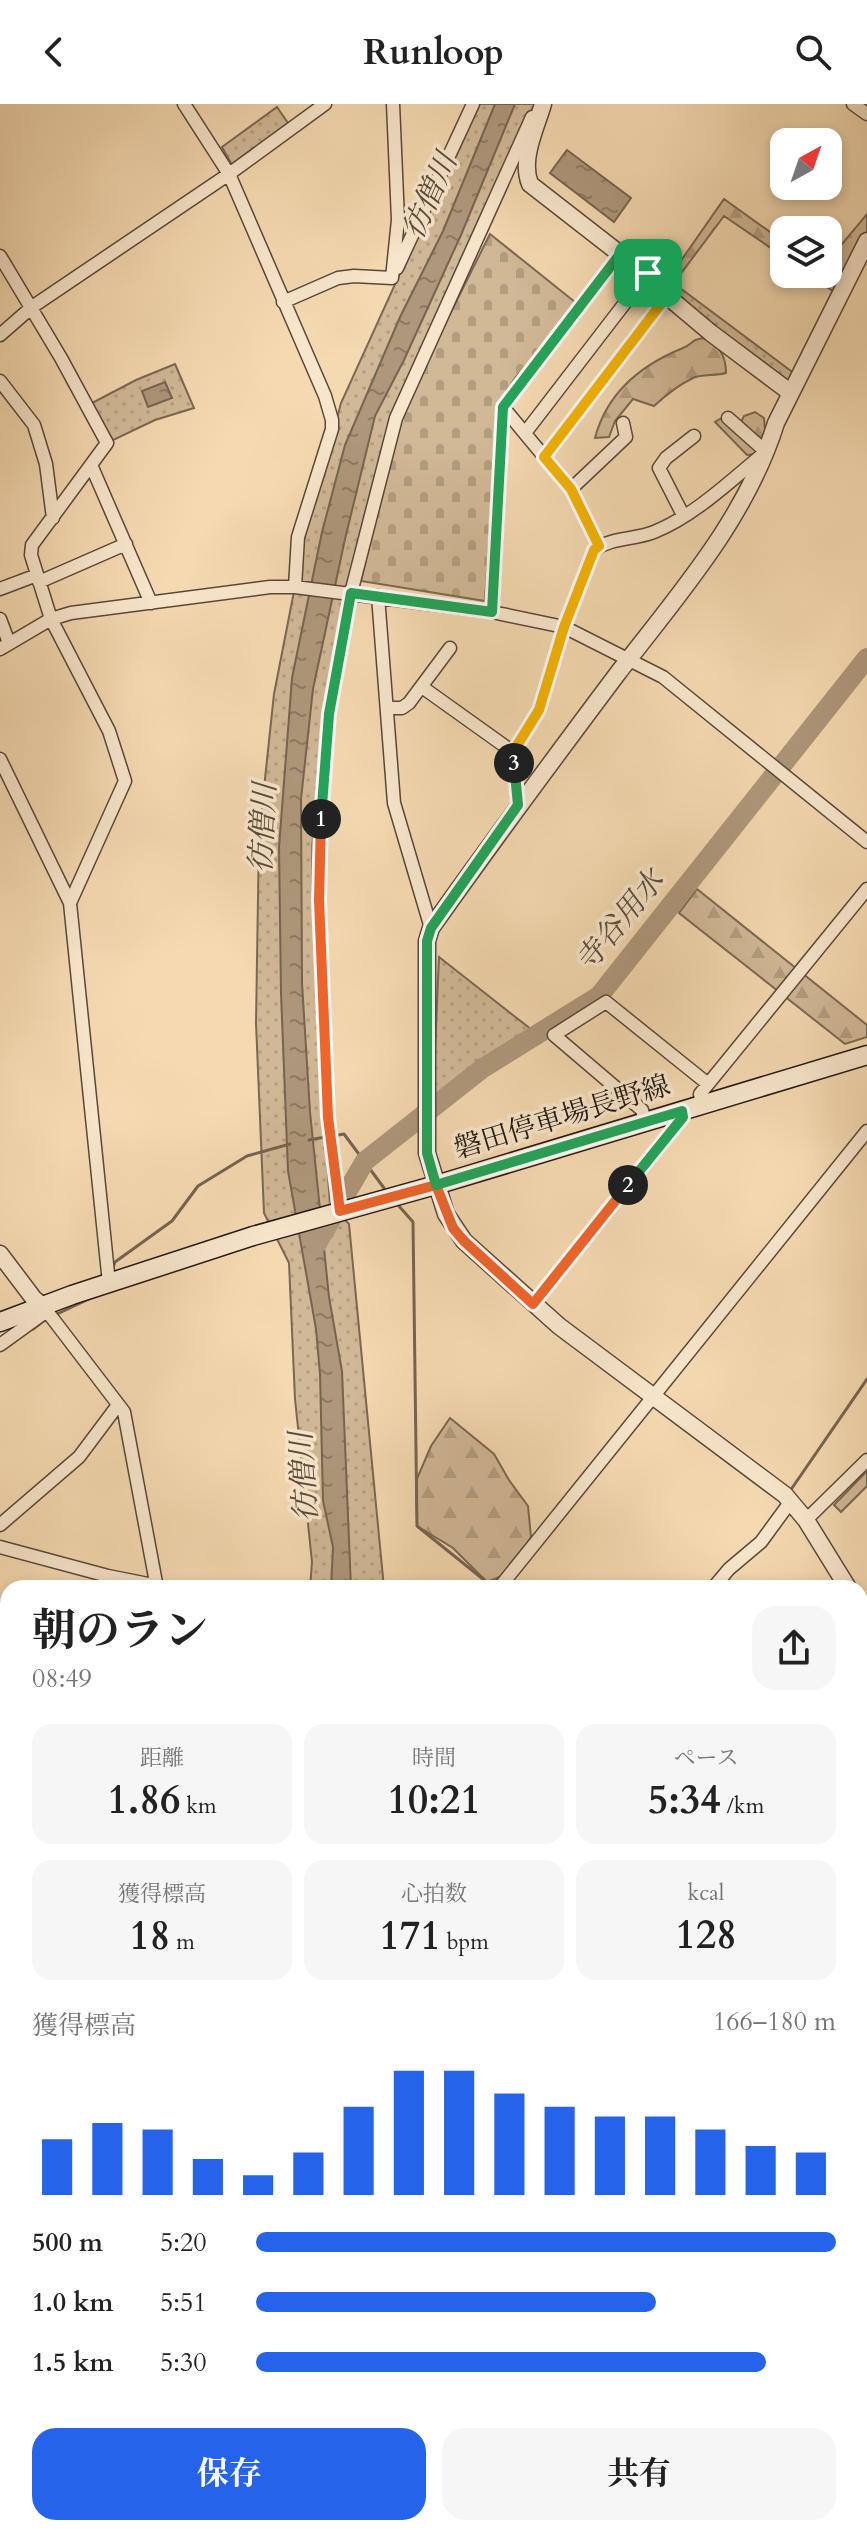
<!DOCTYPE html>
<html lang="ja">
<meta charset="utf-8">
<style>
:root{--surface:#fff;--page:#f6f6f6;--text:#222;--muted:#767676;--accent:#2563eb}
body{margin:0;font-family:Cardo,"Noto Serif JP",serif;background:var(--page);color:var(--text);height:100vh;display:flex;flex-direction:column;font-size:30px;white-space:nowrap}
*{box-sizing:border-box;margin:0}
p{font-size:26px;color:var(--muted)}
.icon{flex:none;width:44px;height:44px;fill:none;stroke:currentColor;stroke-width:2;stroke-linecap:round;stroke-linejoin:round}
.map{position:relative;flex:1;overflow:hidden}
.side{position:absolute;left:0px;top:1476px;width:868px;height:956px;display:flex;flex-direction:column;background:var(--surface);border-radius:24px 24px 0 0;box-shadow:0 4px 12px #0003}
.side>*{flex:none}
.needle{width:52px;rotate:40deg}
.fabs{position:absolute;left:770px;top:24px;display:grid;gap:16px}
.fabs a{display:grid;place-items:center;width:72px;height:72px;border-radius:16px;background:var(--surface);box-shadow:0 4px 12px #0003;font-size:40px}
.pin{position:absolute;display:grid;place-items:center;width:68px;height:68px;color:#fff;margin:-34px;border-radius:16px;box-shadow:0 4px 12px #0006}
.km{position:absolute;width:40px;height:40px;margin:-20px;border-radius:50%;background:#222;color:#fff;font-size:22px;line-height:40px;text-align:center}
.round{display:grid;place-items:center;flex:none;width:84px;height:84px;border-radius:24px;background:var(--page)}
.overview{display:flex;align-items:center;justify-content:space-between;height:136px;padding:0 32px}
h1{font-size:44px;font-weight:700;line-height:60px}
.stats{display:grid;grid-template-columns:repeat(3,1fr);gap:12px;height:136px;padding:8px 32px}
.stats div{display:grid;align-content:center;border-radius:20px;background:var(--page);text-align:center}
.stats b{font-size:40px;font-weight:700}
.stats small{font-size:22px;font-weight:400}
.stats p{font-size:22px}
.chart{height:224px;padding:16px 32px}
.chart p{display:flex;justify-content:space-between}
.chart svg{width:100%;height:144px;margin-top:8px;stroke:var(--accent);stroke-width:6}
.button{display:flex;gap:16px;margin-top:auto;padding:16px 32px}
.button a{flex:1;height:92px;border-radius:24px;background:var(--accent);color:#fff;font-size:32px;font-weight:700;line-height:92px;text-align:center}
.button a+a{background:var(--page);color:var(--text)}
ul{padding:0 32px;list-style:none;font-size:26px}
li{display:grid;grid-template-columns:128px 96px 1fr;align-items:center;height:60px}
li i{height:20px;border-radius:10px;background:var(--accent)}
header{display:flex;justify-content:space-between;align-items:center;height:104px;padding:0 32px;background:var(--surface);font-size:36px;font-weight:700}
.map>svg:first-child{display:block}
.grass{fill:url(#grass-dots);stroke:#7a6854;stroke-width:2}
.forest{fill:url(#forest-firs);stroke:#7a6854;stroke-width:2}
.cemetery{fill:url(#cemetery-stones);stroke:#7a6854;stroke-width:2}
.water{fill:url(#water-ripples);stroke:#766451;stroke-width:2}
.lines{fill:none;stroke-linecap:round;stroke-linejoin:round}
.stream{stroke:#766451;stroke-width:3}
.river{stroke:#ae977b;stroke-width:20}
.minor-casing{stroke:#58483a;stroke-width:15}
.tertiary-casing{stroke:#58483a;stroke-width:19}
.secondary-casing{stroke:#231812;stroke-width:21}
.trunk-casing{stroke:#231812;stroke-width:25}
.minor{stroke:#f8e6cc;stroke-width:12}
.tertiary{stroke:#f8e6cc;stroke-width:16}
.secondary{stroke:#f8e6cc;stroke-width:18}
.trunk{stroke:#f5d9b1;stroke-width:22}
.split-1-casing{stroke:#fff;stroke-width:16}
.split-2-casing{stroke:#fff;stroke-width:16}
.split-3-casing{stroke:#fff;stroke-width:16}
.split-4-casing{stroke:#fff;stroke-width:16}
.split-1{stroke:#22a559;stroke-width:10}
.split-2{stroke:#f0652b;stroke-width:10}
.split-3{stroke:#22a559;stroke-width:10}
.split-4{stroke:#f5b400;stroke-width:10}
.labels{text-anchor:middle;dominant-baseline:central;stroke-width:7;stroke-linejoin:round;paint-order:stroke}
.street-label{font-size:28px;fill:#231812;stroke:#f8e6cc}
.water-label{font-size:30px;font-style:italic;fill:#5b4b3c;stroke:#f8e6cc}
</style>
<header><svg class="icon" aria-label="back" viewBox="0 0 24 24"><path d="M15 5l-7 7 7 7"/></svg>Runloop<svg class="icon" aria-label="search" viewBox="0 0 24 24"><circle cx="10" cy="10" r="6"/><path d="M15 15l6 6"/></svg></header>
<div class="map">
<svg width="867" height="2432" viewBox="0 0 867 2432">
<defs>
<pattern id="grass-dots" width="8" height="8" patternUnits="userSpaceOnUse" patternTransform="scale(2)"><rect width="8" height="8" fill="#d1b896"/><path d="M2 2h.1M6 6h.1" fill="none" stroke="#b39d80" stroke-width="1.8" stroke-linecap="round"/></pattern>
<pattern id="forest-firs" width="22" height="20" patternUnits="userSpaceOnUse" patternTransform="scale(2)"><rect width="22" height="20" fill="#d1b896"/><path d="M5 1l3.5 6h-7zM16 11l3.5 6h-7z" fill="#b39d80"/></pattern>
<pattern id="cemetery-stones" width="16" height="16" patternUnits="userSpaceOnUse" patternTransform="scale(2)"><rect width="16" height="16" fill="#d1b896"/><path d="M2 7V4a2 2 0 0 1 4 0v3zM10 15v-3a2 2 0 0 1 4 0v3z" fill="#b39d80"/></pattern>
<pattern id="water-ripples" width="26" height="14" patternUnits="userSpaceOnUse" patternTransform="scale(2)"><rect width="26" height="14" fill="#ae977b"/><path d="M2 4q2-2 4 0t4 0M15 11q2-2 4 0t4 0" fill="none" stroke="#8d7a63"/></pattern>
</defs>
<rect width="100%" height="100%" fill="#f5d9b1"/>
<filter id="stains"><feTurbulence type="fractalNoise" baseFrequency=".0025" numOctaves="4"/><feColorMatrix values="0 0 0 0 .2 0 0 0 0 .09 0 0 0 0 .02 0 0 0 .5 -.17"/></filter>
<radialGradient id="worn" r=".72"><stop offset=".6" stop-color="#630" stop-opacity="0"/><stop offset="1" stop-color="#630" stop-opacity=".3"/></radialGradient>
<path class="grass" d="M477,0h58l-69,157 -107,291 -26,139 -14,154v192l11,168 19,19 35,364h-74l2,-26 -17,-163 -6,-136 -25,-50 -8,-190 3,-188 15,-141 31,-159 36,-132z
M277,3l11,16 -56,42 -10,-18z
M668,175l131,98 -8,16 -128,-107z
M175,260l19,44 -39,12 -48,23 -15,-40 44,-23z
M439,853l93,73 -99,66z
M867,1542v85l-7,3v-86z
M0,1709h8v106l-8,16z"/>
<path class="forest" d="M724,95l60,43v15l-60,-41 -48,64 -5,-5z
M867,110v27l-27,55 -32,-22h20v-13z
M705,234c15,9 21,18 21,35 -10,3 -25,1 -33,5 -15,7 -27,17 -39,28l-21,-7 -18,22 -6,16 -14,1c12,-46 46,-73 88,-90 10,-4 8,-9 22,-10z
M755,308l9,6 1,12 -9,24 -9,1 -32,-33 7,-4 16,10 6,-12z
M697,785l170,136v12l-22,7 -166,-131z
M450,1314l44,36 15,26 19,26 3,31 -19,35 -25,10 -34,-34 -36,-22 -1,-45 15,-35z
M867,1367v15l-26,26 -7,-7z"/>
<path class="cemetery" d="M490,130l90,72 -65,72 -17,27 -13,196 -124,-20 40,-169z"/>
<path class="water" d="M495,0h20l-54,131 -57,125 -29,56 -30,123 -32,150 -12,110 1,184 8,129 19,185 13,74 9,217h-20l2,-41 -10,-46 -3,-127 -4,-45 -28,-158 -7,-178 -2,-146 13,-169 30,-146 23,-87 55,-128 43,-86z
M567,46l64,48 -17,24 -64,-49z
M165,278l7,16 -24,9 -6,-16z"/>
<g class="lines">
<path class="stream" d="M333,1032l11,-2 40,54
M309,1036l16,-3
M398,1101l15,17 4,304 77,62
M112,1166l3,-8 57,-41 26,-35 49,-30 43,-12
M53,1212l40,-19
M33,1225l13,-10
M790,1387l77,-112
M166,2424l9,8
M762,2432l4,-8"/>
<path class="river" d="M316,1141l49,-84 118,-93 116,-72 268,-338"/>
<g class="minor-casing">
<path id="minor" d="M184,0l45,70 96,222 7,24v9l-34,108 -3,50
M853,0l14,10
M0,152l61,102 46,85 -75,102 -1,10 20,64 58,112 16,50 -55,122 39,380
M397,164l76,-164
M283,198l55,-24 16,-2 38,2 6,-58 -5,-116
M0,231l32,-28 197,-133 96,-70
M0,277l34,44 12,39 7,54
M503,303l68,82 28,57
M728,314l37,33
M525,329l123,-160
M544,353l123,-161
M91,361l60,138
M571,385l55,-52 -3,-14
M683,411l-24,-47 7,-10 28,-22
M39,478l87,-38
M0,485l37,-14
M378,492l16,207 37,125
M492,508l11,-205 117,-153
M0,515l9,24
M0,545l51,-30 20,-6 199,-26h25l197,25 72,15 99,50 204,165
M422,583l91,65
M388,604h14l7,-5 41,-55
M0,655l70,144
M518,701l-5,-53 26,-42 25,-83 30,-77c18,-13 40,-10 60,-18 40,-16 75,-50 108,-77
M702,1000l-2,-10 167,-205
M645,1018l-3,-12 -88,-75 52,-33 102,82
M340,1107l-12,-94 -9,-217v-55l10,-131 22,-121 45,-175 136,-301
M533,1200l150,-187 -1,-6
M43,1202l81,106 33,176
M0,1241l47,-34
M806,1416l61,-60
M0,1421l79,-68 39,-52
M0,1443l108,29 50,10
M499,1484l368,-457
M713,1484l16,-19 32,-27 30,-41
M860,1578l7,-2
M0,1673l7,-17
M860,1815l7,-7
M860,1832l7,7
M0,1967l8,-10
M860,2046l7,-7
M860,2169l7,6
M0,2178l8,-11
M860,2401l7,-8
M693,2424l9,8
M258,2432l16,-8
M511,2432l8,-8
M832,2432l7,-8"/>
</g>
<g class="tertiary-casing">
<path id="tertiary" d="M543,0c-7,24 -23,55 -13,80l90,70 10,4 33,28 4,10 44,37 80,60
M0,1150l34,45 9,7
M848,1484l-42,-68 -21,-25 -226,-169 -95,-85 -18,-27 -19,-61v-212l4,-13c61,-86 124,-171 187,-255 60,-78 128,-154 158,-250l91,-182
M860,1504l7,11"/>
</g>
<g class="secondary-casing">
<path id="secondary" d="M0,1218l72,-27 181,-59 183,-51 431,-130"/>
</g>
<g class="trunk-casing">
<path id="trunk" d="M0,2297l8,6
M147,2424l9,8"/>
</g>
<use href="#minor" class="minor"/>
<use href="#tertiary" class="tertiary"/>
<use href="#secondary" class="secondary"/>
<use href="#trunk" class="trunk"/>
</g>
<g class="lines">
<g class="split-1-casing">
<path id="split-1" d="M321,715l8,-105 22,-121 141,19 11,-205 117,-153 10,4 18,15"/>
</g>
<g class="split-2-casing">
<path id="split-2" d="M321,715l-2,81 9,217 12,94 96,-26 17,43 11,13 69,63 95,-119"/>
</g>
<g class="split-3-casing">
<path id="split-3" d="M514,659l4,42 -87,123 -4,13v212l9,32 246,-74 1,6 -55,68"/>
</g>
<g class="split-4-casing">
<path id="split-4" d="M514,659l-1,-11 26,-42 25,-83 30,-77 5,-4 -28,-57 -27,-32 123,-161 -4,-10 -15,-13"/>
</g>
<use href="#split-1" class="split-1"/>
<use href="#split-2" class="split-2"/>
<use href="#split-3" class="split-3"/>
<use href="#split-4" class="split-4"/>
</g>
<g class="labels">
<g class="street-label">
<text transform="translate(562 1013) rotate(-17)">磐田停車場長野線</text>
</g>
<g class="water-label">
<text transform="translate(430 92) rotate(-66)">彷僧川</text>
<text transform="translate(263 724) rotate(-87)">彷僧川</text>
<text transform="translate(620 817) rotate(-51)">寺谷用水</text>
<text transform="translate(304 1373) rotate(-94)">彷僧川</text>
</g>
</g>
<rect width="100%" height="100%" filter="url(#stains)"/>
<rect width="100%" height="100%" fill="url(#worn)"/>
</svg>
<div class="fabs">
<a><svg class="needle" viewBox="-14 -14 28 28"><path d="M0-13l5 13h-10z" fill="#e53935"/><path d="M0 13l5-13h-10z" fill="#767676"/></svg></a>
<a><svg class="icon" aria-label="layers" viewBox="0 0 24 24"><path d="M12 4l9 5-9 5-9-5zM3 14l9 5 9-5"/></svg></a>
</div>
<div class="pin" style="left:648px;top:169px;background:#1e9e55"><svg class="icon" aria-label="arrive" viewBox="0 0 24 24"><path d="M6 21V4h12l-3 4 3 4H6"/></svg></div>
<b class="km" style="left:321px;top:715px">1</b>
<b class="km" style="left:628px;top:1081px">2</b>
<b class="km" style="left:514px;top:659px">3</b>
<section class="side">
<div class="overview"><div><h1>朝のラン</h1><p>08:49</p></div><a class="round"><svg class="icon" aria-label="share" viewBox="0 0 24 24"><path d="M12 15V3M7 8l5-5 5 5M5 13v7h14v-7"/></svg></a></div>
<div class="stats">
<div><p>距離</p><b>1.86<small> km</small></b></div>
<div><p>時間</p><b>10:21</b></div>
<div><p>ペース</p><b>5:34<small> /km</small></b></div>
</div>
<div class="stats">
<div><p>獲得標高</p><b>18<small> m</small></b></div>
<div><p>心拍数</p><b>171<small> bpm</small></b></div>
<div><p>kcal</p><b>128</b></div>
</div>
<div class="chart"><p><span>獲得標高</span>166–180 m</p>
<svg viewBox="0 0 160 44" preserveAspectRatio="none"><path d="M5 44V27M15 44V22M25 44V24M35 44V33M45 44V38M55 44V31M65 44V17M75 44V6M85 44V6M95 44V13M105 44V17M115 44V20M125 44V20M135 44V24M145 44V29M155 44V31"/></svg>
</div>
<ul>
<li><b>500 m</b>5:20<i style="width:100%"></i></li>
<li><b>1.0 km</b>5:51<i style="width:69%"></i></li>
<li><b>1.5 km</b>5:30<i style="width:88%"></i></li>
</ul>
<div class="button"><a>保存</a><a>共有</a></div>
</section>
</div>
